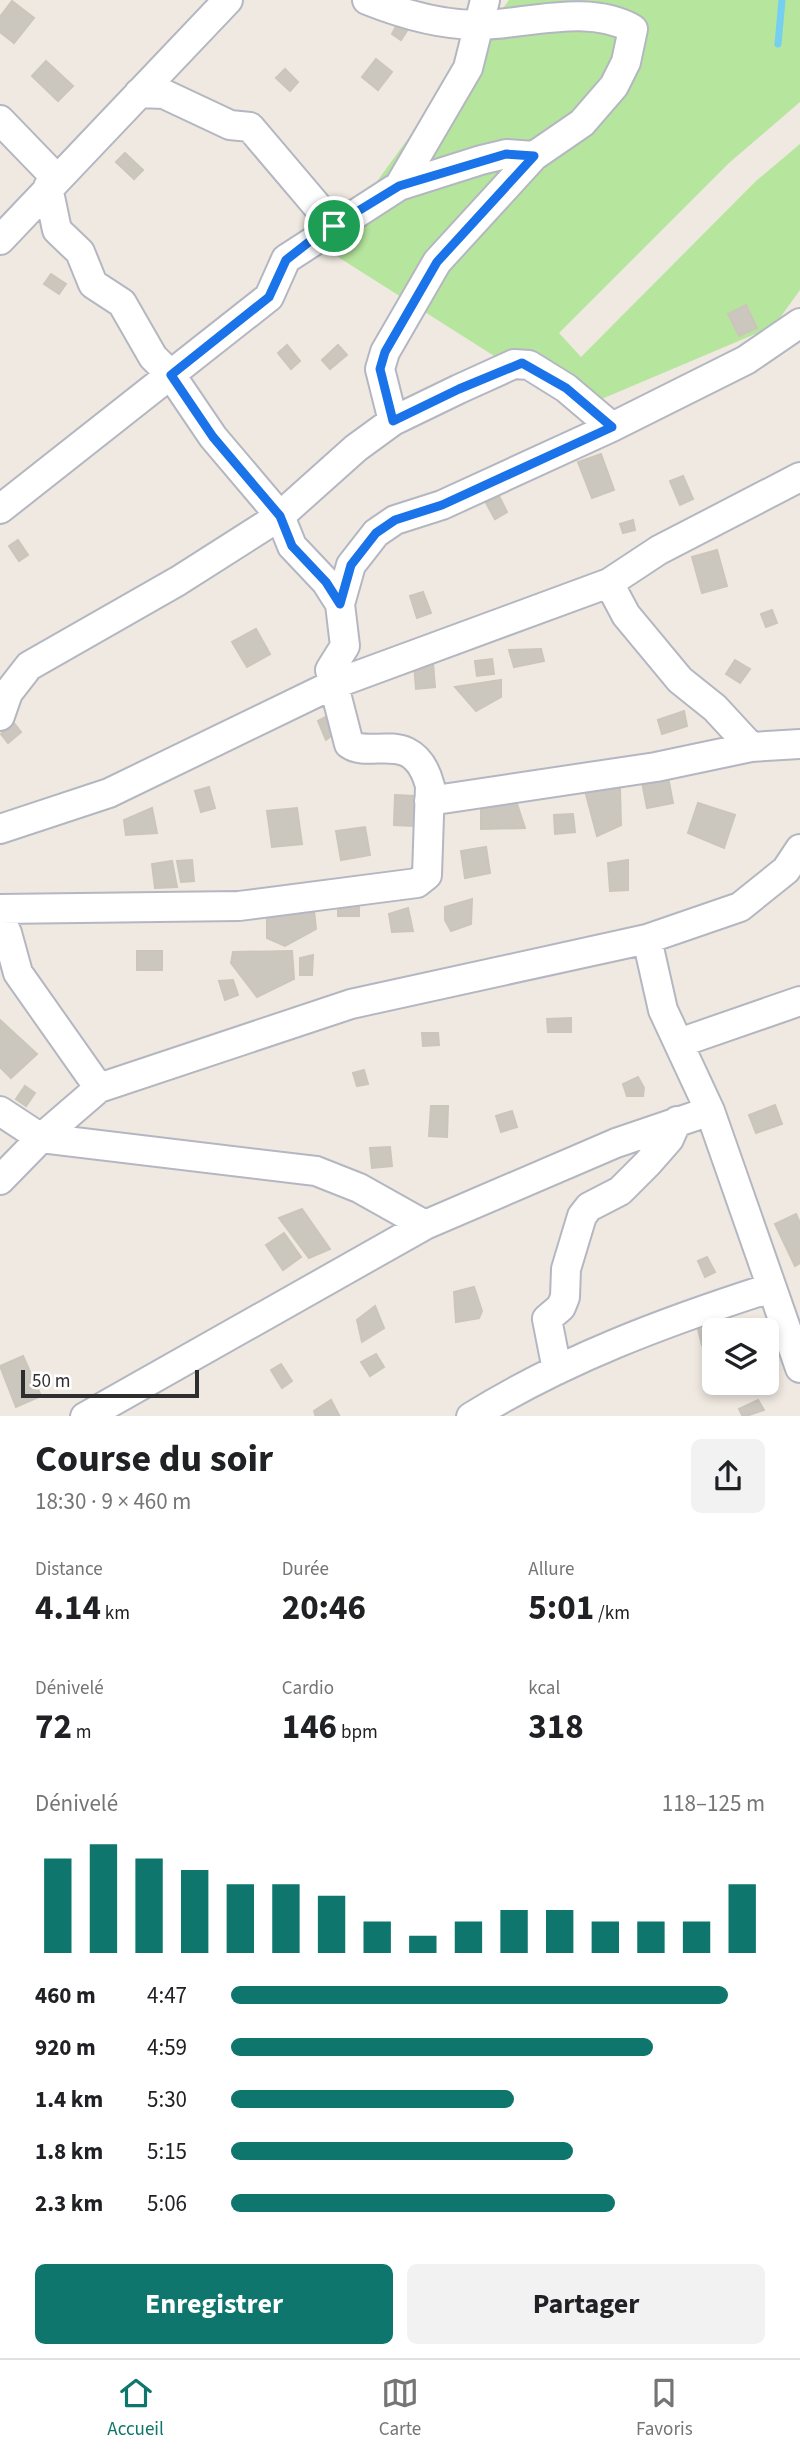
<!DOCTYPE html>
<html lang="fr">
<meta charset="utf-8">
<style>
:root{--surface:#fff;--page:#f2f2f2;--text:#202124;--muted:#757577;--line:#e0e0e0;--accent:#0f766e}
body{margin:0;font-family:"Source Sans 3",sans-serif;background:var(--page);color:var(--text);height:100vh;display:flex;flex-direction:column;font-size:26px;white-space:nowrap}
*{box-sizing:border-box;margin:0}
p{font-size:23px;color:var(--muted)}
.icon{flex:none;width:38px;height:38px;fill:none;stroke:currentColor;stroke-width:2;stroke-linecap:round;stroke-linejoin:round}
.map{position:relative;height:1416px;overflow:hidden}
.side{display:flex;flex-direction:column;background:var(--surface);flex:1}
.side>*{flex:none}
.tools{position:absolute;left:702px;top:1318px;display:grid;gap:14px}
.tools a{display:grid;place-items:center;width:77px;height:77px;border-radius:10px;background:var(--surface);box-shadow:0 4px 10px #0003;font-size:35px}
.scale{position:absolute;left:21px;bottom:18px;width:178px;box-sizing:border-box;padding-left:7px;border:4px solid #2e2e2e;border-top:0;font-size:19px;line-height:24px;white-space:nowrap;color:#2e2e2e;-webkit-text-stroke:5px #fff;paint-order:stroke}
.pin{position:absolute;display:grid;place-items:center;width:60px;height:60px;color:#fff;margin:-30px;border:4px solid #fff;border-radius:50%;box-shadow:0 2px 7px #0007}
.round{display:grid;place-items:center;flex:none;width:74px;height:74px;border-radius:10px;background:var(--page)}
.headline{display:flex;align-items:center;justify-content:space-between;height:119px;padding:0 35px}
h1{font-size:38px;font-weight:700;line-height:52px}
.figures{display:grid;grid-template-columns:repeat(3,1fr);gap:10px;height:119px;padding:7px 35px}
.figures div{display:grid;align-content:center}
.figures b{font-size:35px;font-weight:700}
.figures small{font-size:19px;font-weight:400}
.figures p{font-size:19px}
.chart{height:196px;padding:14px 35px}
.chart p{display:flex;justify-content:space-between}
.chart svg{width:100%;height:126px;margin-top:7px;stroke:var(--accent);stroke-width:6}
.action{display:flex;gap:14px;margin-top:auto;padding:14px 35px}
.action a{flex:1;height:80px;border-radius:10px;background:var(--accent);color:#fff;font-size:28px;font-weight:700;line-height:80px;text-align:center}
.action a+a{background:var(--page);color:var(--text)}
ul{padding:0 35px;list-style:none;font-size:23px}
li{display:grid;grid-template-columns:112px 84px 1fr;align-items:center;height:52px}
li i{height:18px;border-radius:9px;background:var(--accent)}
.tab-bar{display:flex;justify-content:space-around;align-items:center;height:98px;border-top:2px solid var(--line);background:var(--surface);font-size:19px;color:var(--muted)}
.tab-bar a{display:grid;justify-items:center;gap:4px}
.tab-bar .on{color:var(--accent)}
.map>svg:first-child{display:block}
.green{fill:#b6e59e}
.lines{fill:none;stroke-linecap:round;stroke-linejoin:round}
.stream{stroke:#75cff0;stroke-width:7}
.building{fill:#cbc7bf;stroke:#cbc5ba;stroke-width:2}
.minor-casing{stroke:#b4b7c1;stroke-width:32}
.minor{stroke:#fff;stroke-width:28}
.route-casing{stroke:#fff;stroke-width:14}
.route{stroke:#1a73e8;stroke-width:9}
</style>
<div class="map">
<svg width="800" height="1417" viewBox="0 0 800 1417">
<rect width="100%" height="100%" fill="#efe9e1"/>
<path class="green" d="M509,0h291v102l-71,61 -170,170 22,24 175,-176 44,-37v146l-26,36 -196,83 -251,-159z"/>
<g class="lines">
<path class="stream" d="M778,44l4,-44"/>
</g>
<path class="building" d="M12,1l22,17 -20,25 -14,-11v-15z
M398,23l10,6 -7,11 -9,-6z
M376,59l16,13 -14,18 -16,-13z
M46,61l27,25 -15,15 -26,-25z
M285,69l13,13 -8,9 -14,-13z
M125,153l18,17 -9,9 -18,-17z
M51,274l15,10 -7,10 -15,-10z
M746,305l11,23 -18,8 -11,-22z
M287,345l13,16 -9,8 -13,-16z
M338,345l9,10 -17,14 -8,-9z
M601,454l13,36 -22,8 -14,-36z
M683,476l10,23 -13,6 -10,-24z
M499,496l8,16 -12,7 -9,-16z
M633,520l2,10 -12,3 -3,-9z
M18,540l10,15 -9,6 -10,-15z
M717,550l10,36 -25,7 -10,-36z
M423,592l8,21 -14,5 -7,-22z
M772,610l5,13 -11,4 -5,-13z
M256,629l14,25 -23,13 -15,-25z
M541,649l3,12 -30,6 -5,-17z
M492,659l2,15 -17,2 -2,-15z
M735,660l15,9 -10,14 -14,-9z
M433,663l2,24 -19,2 -2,-24z
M501,680v17l-25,14 -21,-24z
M684,711l3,15 -25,8 -4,-14z
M331,714l5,18 -10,8 -8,-19z
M14,723l7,9 -13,11 -7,-9z
M668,777l5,26 -26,5 -5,-26z
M600,782l20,6 1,37 -24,11 -13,-49z
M209,787l6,21 -14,4 -6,-21z
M395,795l20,1 -1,30 -20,-1z
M514,795l11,33 -44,1v-26z
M698,803l37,12 -11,33 -36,-15z
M152,808l5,25 -31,2 -2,-15z
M297,808l5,36 -30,3 -5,-36z
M573,814l2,18 -20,2 -1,-19z
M365,827l5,28 -29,5 -5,-29z
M486,847l4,26 -25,5 -4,-27z
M192,860l2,21 -13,1 -4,-21z
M628,860v30l-18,1 -2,-28z
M172,861l5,26 -22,1 -3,-24z
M472,899l-1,25 -20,7 -6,-11v-13z
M313,901l3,28 -31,17 -18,-8v-26z
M338,901h21v15h-21z
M408,908l5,23 -21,1 -3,-18z
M137,951h25v19h-25z
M292,951l2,28 -37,18 -26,-34 2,-11z
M313,955l-1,20h-12v-17z
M233,980l5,15 -13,5 -6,-19z
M571,1018v14h-23l-1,-13z
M0,1020l37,34 -26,24 -11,-11z
M422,1033h16l1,12 -16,1z
M364,1070l4,14 -11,2 -4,-13z
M638,1077l6,11 -1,8h-16l-4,-12z
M25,1086l10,7 -9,13 -10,-7z
M775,1105l7,19 -26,9 -7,-18z
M431,1106h17l-1,31 -18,-1z
M512,1111l5,16 -16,5 -5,-16z
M390,1147l2,19 -20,2 -2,-20z
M302,1209l28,40 -21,9 -30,-40z
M796,1214l4,9v40l-5,3 -20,-42z
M284,1233l17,24 -18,13 -17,-25z
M707,1257l8,15 -10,5 -7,-16z
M474,1287l8,24 -3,7 -23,4 -2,-30z
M375,1306l9,22 -22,14 -5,-22z
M720,1314l8,16h-14v13l-12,2 -5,-20z
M376,1354l8,13 -14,9 -9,-14z
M23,1356l18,40 -25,11 -16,-41z
M281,1364l11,17 -10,7 -11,-18z
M331,1400l9,17h-24l-2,-6z
M758,1400l6,10 -21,7 -4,-8z"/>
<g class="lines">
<g class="minor-casing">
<path id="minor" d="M367,0c35,14 77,26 116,25 47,-2 107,-21 150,4l-7,33 -12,24 -32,37 -48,33 -97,106 -52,90 -5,17 13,52
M139,93l25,1 66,31 20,2 84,99
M0,120l56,58
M399,186l69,-118 17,-68
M0,240l228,-240
M0,509l269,-212 17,-38 113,-73 82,-26 25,-6 28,2
M609,583l17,32 54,65 35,28 36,39
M340,604l11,-39 25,-32 19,-13 47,-15 170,-78 134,-67 54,-37
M0,716l8,-23 21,-27 149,-85 102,-65 76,-68 37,-27 66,-32 55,-25 15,1 37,23 46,39
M429,801l227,-34 95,-20 49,-3
M0,829l109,-36 223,-108 277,-102 50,-33 141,-73
M0,909l239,-3 178,-23 10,-8 3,-89c-16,-60 -59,-26 -81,-42l-19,-74 15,-24 -5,-42 -14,-22 -34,-36 -12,-30 -67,-79 -42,-62 -18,-18 -31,-54 -29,-19 -13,-32 -23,-22 -9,-43
M0,919l7,14 11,40 81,115
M647,939l16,71 47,101 90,257
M679,1043l121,-42
M0,1111l41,27 275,33 43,17 66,37
M0,1180l41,-42 58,-50 252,-84 296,-65 93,-32 46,-37 14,-21
M557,1370l-10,-51 14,-12 4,-10 1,-28 16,-53 7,-9 31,-16 28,-28 21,-24 8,-18
M85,1417l340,-192 191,-82 94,-32
M471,1417c93,-58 196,-96 299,-129"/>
</g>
<use href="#minor" class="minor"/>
</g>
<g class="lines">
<g class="route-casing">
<path id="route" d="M506,154l28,2 -97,106 -52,90 -5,17 13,52 66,-32 63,-26 44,25 46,39 -170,78 -47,15 -19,13 -25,32 -11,39 -14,-22 -34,-36 -12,-30 -67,-79 -42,-62 98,-78 17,-37 28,-22 85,-52z"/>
</g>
<use href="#route" class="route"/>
</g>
</svg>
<div class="tools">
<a><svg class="icon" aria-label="layers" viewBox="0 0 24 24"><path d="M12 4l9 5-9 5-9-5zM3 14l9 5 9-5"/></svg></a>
</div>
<div class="scale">50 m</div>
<div class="pin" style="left:334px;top:226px;background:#1e9e55"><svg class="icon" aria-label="arrive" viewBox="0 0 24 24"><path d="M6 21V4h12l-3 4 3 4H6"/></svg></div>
</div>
<section class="side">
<div class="headline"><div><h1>Course du soir</h1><p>18:30 · 9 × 460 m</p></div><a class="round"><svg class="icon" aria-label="share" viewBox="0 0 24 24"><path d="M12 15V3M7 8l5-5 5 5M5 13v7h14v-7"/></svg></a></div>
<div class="figures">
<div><p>Distance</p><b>4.14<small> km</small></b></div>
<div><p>Durée</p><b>20:46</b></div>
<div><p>Allure</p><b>5:01<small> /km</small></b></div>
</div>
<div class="figures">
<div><p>Dénivelé</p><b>72<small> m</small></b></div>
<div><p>Cardio</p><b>146<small> bpm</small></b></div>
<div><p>kcal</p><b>318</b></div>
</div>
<div class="chart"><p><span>Dénivelé</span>118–125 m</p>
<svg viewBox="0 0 160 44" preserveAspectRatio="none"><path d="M5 44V11M15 44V6M25 44V11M35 44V15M45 44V20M55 44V20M65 44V24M75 44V33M85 44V38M95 44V33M105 44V29M115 44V29M125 44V33M135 44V33M145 44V33M155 44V20"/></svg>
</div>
<ul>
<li><b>460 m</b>4:47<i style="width:93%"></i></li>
<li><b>920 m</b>4:59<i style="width:79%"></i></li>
<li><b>1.4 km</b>5:30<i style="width:53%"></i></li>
<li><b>1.8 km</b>5:15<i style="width:64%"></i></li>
<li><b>2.3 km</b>5:06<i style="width:72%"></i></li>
</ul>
<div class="action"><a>Enregistrer</a><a>Partager</a></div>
</section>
<nav class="tab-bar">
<a class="on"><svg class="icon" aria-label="home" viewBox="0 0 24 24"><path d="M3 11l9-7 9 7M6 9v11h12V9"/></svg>Accueil</a>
<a><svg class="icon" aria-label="map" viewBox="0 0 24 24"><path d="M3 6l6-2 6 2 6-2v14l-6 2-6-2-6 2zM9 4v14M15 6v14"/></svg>Carte</a>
<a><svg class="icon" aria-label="saved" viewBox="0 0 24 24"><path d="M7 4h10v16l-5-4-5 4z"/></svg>Favoris</a>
</nav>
